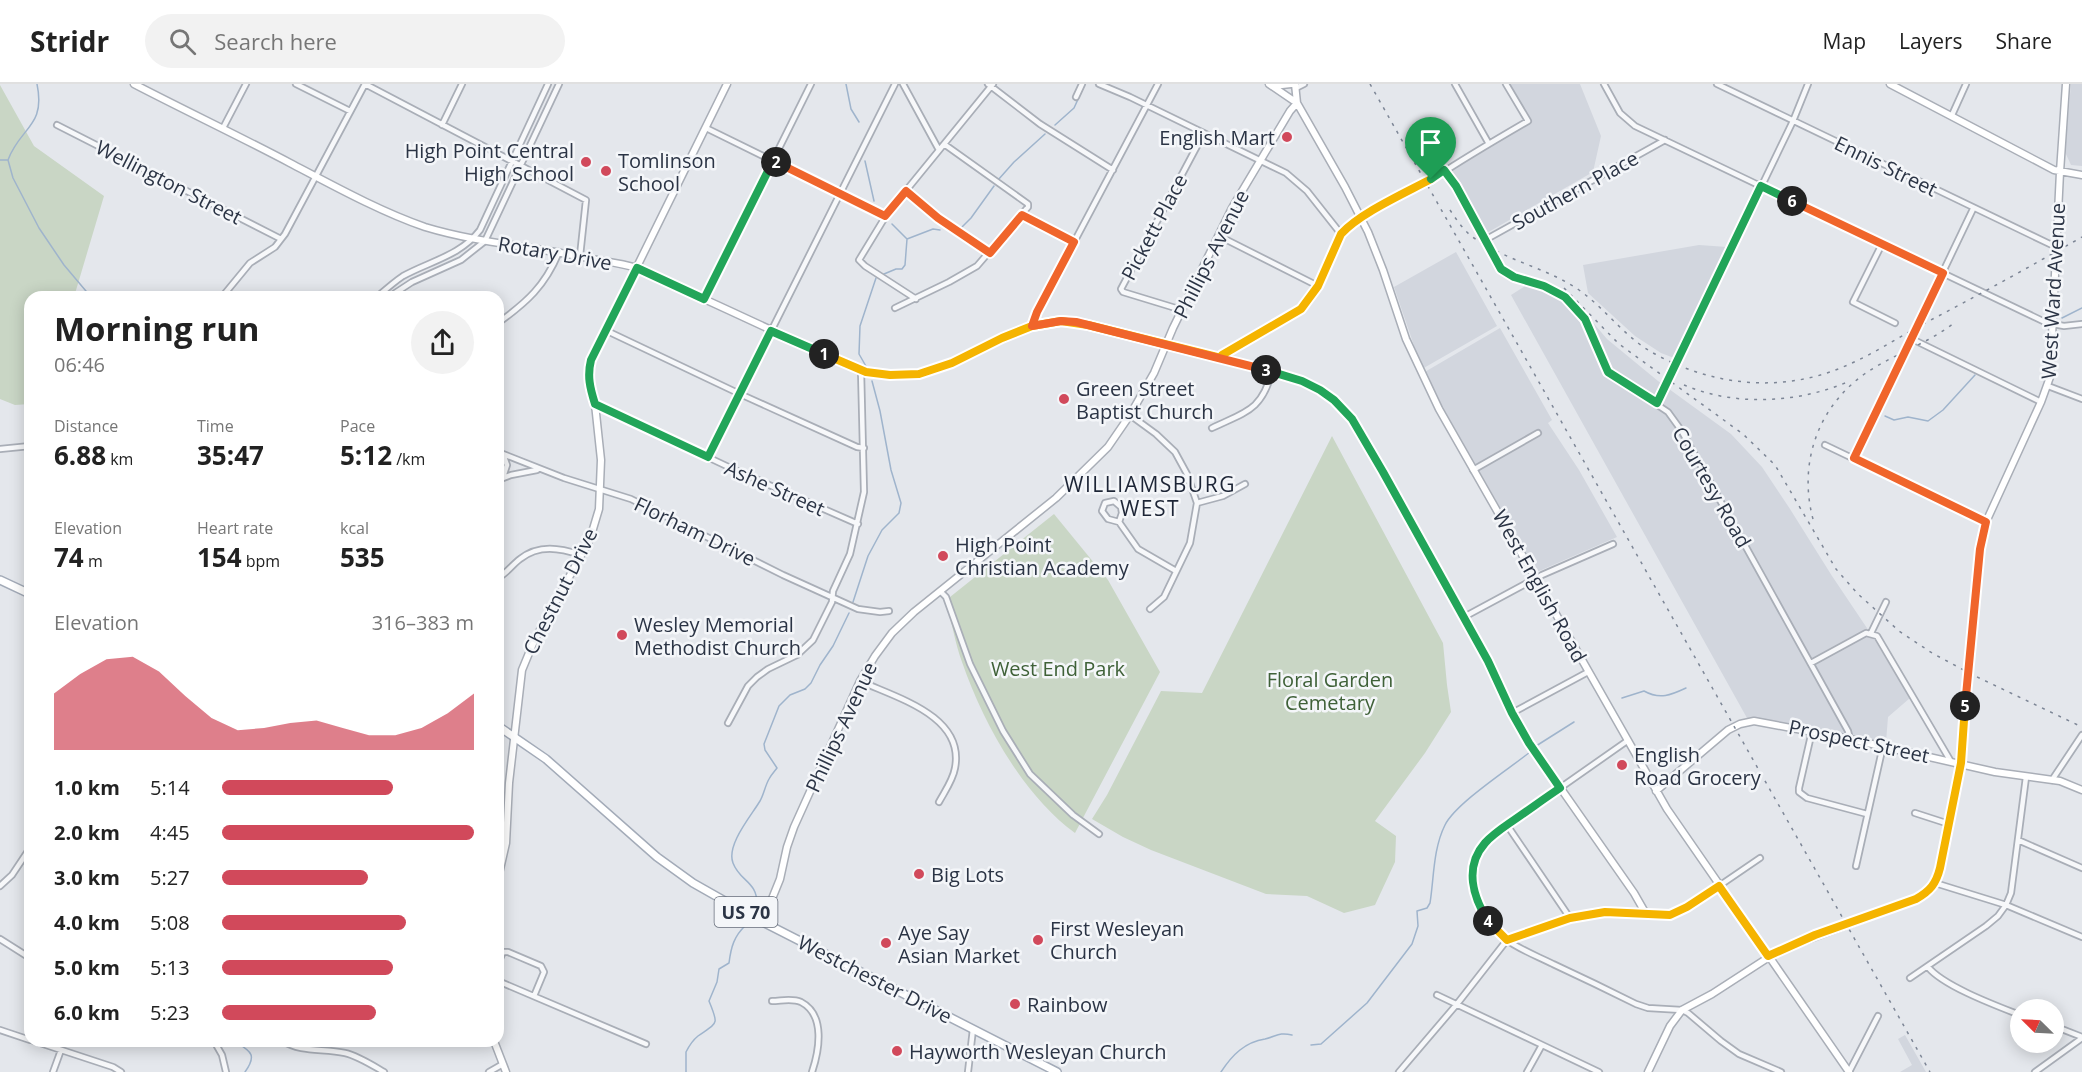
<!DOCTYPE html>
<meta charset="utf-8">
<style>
:root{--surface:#fff;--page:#f2f2f2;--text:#222;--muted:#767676;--line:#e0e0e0;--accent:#d1495b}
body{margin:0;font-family:"Open Sans",sans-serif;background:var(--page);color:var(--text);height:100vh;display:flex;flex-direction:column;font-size:22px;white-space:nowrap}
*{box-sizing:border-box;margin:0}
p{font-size:20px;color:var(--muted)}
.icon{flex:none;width:33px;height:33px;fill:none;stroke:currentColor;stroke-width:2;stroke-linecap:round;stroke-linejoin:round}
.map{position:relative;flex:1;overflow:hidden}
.drawer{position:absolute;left:24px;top:207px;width:480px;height:756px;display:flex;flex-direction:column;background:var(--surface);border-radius:18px;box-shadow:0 3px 15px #0003}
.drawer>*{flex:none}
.needle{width:39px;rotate:294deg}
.fabs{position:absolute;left:2010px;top:915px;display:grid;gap:12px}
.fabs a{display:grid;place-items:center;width:54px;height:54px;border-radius:50%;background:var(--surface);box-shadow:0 3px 15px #0003;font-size:30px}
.pin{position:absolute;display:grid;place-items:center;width:51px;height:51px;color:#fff;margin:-62px -26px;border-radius:50% 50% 50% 0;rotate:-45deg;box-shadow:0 0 6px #0007}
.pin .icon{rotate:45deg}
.km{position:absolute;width:30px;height:30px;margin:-15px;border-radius:50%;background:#222;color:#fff;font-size:16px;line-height:30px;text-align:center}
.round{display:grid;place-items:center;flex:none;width:63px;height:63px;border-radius:32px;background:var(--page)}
.summary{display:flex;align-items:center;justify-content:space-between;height:102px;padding:0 30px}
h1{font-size:33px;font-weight:700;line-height:45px}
.stats{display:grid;grid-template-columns:repeat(3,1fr);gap:9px;height:102px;padding:6px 30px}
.stats div{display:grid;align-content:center}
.stats b{font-size:26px;font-weight:700}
.stats small{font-size:16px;font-weight:400}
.stats p{font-size:16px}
.chart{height:168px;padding:12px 30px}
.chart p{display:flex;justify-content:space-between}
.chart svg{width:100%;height:108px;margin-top:6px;fill:var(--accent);opacity:.7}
ul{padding:0 30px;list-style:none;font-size:20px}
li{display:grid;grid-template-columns:96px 72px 1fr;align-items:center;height:45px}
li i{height:15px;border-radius:8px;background:var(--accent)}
header{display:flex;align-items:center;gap:36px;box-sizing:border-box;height:84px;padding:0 30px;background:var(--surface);border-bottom:2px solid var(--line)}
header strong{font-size:28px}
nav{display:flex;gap:33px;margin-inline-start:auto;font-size:21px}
.search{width:420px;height:54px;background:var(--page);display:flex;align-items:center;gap:15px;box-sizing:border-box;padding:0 21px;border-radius:33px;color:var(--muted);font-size:22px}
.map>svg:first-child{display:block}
.built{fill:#d2d6de}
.green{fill:#c9d6c5}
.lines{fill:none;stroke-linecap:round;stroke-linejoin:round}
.stream{stroke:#9fb4cc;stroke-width:1.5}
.street-casing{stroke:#a9aeb7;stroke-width:8}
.secondary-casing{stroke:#a9aeb7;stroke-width:9}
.primary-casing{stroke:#a3abb8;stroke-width:10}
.street{stroke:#f7f8fa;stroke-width:4.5}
.secondary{stroke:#fff;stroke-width:6}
.primary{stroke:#fff;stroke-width:7}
.rail{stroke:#7d8696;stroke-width:1.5;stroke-dasharray:3 6;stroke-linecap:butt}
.split-1-casing{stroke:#fff;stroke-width:12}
.split-2-casing{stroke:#fff;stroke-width:12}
.split-3-casing{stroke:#fff;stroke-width:12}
.split-4-casing{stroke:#fff;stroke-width:12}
.split-5-casing{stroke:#fff;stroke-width:12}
.split-6-casing{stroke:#fff;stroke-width:12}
.split-7-casing{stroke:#fff;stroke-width:12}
.split-1{stroke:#f5b400;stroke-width:8}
.split-2{stroke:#22a559;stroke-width:8}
.split-3{stroke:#f0652b;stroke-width:8}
.split-4{stroke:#22a559;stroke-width:8}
.split-5{stroke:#f5b400;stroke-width:8}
.split-6{stroke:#f0652b;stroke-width:8}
.split-7{stroke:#22a559;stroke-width:8}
.poi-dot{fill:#d1495b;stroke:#f4f6f9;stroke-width:2}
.labels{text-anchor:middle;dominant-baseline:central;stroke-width:5;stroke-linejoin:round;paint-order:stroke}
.shield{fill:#f4f6f9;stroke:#676e7b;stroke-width:1.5}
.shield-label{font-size:18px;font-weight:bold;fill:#2b3445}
.poi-label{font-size:20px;fill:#2b3445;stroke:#f4f6f9;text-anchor:start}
.street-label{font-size:20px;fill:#2b3445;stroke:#f4f6f9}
.park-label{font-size:20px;fill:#3f6138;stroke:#f4f6f9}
.neighbourhood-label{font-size:21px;letter-spacing:1.5px;fill:#1d2536;stroke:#f4f6f9}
</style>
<header>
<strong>Stridr</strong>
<div class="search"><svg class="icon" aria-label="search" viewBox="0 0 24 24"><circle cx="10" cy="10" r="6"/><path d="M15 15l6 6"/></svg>Search here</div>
<nav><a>Map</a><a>Layers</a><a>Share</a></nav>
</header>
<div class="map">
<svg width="2082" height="988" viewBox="0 0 2082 988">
<rect width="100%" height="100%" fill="#e4e7ec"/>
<path class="built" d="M1507,0h73l21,52 -8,36 -108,62 -37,-63 81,-48z
M2071,0h11v82l-11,-1 -6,-13z
M1699,161l28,2 -53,111 -13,-5 -26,-17 -47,-43 -5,-28z
M1456,168l41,74 -75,43 -28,-82z
M1538,194l24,12 16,15 29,34 51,42 73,53 31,33 28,42 42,67 41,61 37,61 -22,19 -2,25 -131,-24h-8l-236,-423z
M1500,244l52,92 -4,3 31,47 38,67 -80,35 -114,-199z
M1905,951l21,37h-26l12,-7 -14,-26z"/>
<path class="green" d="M0,1l34,61 70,50 -30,101h-44v107l-15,1 -15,-6z
M1332,352l111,207 4,42 4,27 -26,41 -50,68 21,15 -1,26 -20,43 -31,8 -37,-17 -41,-2 -115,-44 -28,-13 -31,-18 15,-24 54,-104 41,2z
M1054,430l54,66 52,92 -85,161c-52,-38 -92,-110 -113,-171 -7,-19 -10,-39 -15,-58l3,-7z"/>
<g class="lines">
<path class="stream" d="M37,0c9,43 -17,43 -29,76l5,18 26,50 25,37 27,32
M846,0l5,25 8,13
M1055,41l19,-17 11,-24
M0,76h7
M865,77l9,40
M998,96l16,-18 31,-28
M962,143l9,-9 23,-32
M907,155l26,-10 7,1
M884,190l12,-5h6l3,-4 2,-26 -15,-15
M2062,234l20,-10
M867,284l-8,-14 1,-28 16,-48
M1885,332l9,4 14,-3 20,4 15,-11 32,-35
M853,518l15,-46 14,-26 17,-17 2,-10 -10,-33 -11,-59 -8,-30
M1622,614l22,-7c16,9 27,4 42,-3
M1536,662l38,-24
M757,822c1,-25 -17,-24 -24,-43 -7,-18 18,-47 27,-62 4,-7 5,-15 9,-22 2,-4 5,-7 8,-11l-12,-18 -1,-6 15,-38 11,-11 15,-6 6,-6 9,-18 13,-19 16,-33
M234,957c16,10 24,13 11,31
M1311,961l10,-1 46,-41 45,-59 6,-18 -1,-15 10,-3 3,-5c4,-25 3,-54 15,-78 11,-22 64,-56 85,-73
M686,988v-20c3,-6 7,-12 12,-16 20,-14 21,-11 11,-35l8,-19 2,-13 10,-6c2,-16 5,-27 17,-38
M1221,988c11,-17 24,-30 44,-33 12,-3 14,-7 27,-4"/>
<g class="street-casing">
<path id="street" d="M296,0l54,27
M365,0l221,116 -6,56
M903,0l36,66
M988,0l52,40 73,46
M1099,0l31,13 156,76 21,18 34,43
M1455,0l34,60
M1604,0l16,29 15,13 412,197 17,3 18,-2
M1717,0l339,163
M1296,4l8,-4
M1076,13l6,-13
M1952,31l14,-31
M57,41l224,114
M442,41l20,-41
M223,44l23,-44
M706,44l179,88
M1444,86l12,16 45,83 13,8 30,9 21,11 20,22 23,53 60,40 13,18 167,301 2,8
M906,107l32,27 51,35
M1022,131l52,27
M1219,152l99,50
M1485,156l180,-100
M1882,160l-29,58 42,21
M222,213l28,-34 25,-16 10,-13 80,-150
M377,213c8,-7 17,-15 26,-21 27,-15 57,-20 77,-46l68,-146
M389,213l23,-15 49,-22 24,-19 74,-157
M704,215l107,-215
M916,215l-51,-33 -6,-6 28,-46 106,-130
M895,224l54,-26 28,-16 51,-59v-3l-84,-60
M1182,226l-59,-18 -2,-3 83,-156
M498,239c29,-21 47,-37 61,-71
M1032,242l5,-14 121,-228
M605,246l135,64 117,53 7,1
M1912,255l129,63
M1221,275l2,-4 5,-4 73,-42 17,-23 23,-52c22,-25 67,-39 95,-57 30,-20 61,-38 92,-56l-22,-37
M2048,302l34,13
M1657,319l136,-282 15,-37
M595,320l140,66 123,54
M1130,331l26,19 19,18 12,22 10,29 -7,40 -26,54 -14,12
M1212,344c33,-16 50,-17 60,-57
M1825,361l161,77
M0,365l30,-3
M498,368l66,26 67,21 152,76 75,34 22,3 9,-1
M503,370l4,11 -4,12
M708,373l187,-373
M1854,374l119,-249
M1473,386l65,-37
M498,396l13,-5 26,-5
M1197,419l26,-7 22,-12
M1119,438l3,-9 -1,-6 -7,-6 -9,2 -3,8 6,8 11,3 19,27 38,22
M498,494c9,-5 14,-13 22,-19 19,-15 40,-11 61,-4
M941,508l5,5 24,67 33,67 27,43 43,41 26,19
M1464,533l78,-42 71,-31
M1871,549l15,-31
M1811,579l55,-30 11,3 73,124
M860,597c37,17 105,35 95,87 -2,12 -10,23 -16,34
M1512,629l76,-41
M728,639l20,-37 9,-9 11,-8 29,-14 16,-15 19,-38 1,-11 17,-37 14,-62 -3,-122
M1812,647l-13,57v4l8,6 60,16
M1627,657l-134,94c-32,31 -23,77 11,103 14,11 33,18 49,26 28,13 55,26 83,40l12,4 34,2 6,3 33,28 18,13 42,18
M2052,696l30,-45
M1915,729l34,11
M1507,741l63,93
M2018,756l64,28
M1856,782l27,-120
M1935,799l71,22 76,32
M0,802l12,-11 18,-27
M1719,802l41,-28
M0,855l30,19
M498,879l5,-11h5l33,14 3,6 -10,24
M1928,883c15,19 69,39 92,48
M1910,894l76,-52 12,-10 8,-11 5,-12 15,-116
M498,897l148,63
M1437,911l162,77
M772,917c9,0 20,-3 29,1 25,13 18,49 11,70
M2054,942l28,11
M0,946l30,10
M34,957l79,26 8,5
M214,957l8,14 4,17
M283,957c18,12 41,7 62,12 13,3 27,12 39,19
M53,988l8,-22
M489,988l14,-8
M968,988l5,-43
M1399,988l58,-68 50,-64 63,-22 35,-6 41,2
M1527,988l15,-27
M1849,988l29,-56
M2035,988l47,-34"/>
</g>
<g class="secondary-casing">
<path id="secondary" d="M134,0c52,27 105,52 156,79 42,22 91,49 135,64 56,17 115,20 172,33 13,2 28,4 40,8 16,6 32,15 47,22 43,19 84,39 127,58 23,11 46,23 72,27 77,10 126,-68 205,-50l198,50c30,11 54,26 72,53l109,193 21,40 24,52 17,30 105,150 12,21c32,6 49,-12 73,-28
M1269,0l28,19 48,84 23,45 15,38 23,69 33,70 228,400 182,263
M1295,0l2,19
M1890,0l164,86 28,5
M1273,2l18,-2
M1656,707l72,-61 12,-6 14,-3 96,18 145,33 65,9 22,9
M498,794l8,-35 3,-60 13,-113 12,-29 56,-102 9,-30 2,-49 -6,-56 -6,-24 2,-20 136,-276
M763,837l17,-42 7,-32 7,-20 66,-146 15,-25 17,-23 22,-21 142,-114 52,-51 22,-32 24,-42 19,-45 59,-120 58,-97 7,-8
M494,957l12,31
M1648,988l22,-46 12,-16 30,-16 68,-44 136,-51 14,-9 7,-10 24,-117 19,-214 6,-27 55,-120 9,-25 10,-205 6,-88"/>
</g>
<g class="primary-casing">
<path id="primary" d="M0,496l30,14
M498,642l48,33 111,98 36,26 60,34 304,155"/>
</g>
<use href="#street" class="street"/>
<use href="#secondary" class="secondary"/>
<use href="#primary" class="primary"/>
<path class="rail" d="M1370,0l560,988
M1450,126c6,9 12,18 20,25 32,25 76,32 109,55 27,19 46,48 76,64 58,32 127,39 188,13 29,-12 56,-30 84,-45 52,-27 104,-56 155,-85
M1564,204l55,56 124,90 32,31 61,104 22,25 41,37 33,22 41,22 109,52
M1684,301c52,22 115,18 166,-4
M1813,435c-15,-56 5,-113 53,-146 28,-19 61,-29 88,-50"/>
</g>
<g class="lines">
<g class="split-1-casing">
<path id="split-1" d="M824,270l42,18 24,3 29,-1 33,-11 50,-25 30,-12 29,-5 27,4 133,33 1,-3 79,-46 17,-23 23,-52c19,-21 64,-41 90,-55"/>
</g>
<g class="split-2-casing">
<path id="split-2" d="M776,78l-3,-1 -69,138 -67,-31 -46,92c-4,16 -1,28 4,44l113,53 63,-126 53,23"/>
</g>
<g class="split-3-casing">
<path id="split-3" d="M776,78l109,54 21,-25 32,27 52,35 32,-38 52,27 -37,70 -5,14 29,-5 15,1 190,48"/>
</g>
<g class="split-4-casing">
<path id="split-4" d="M1266,286l36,11 18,9 14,10 18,19 31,53 105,189 24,52 17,30 31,45c-15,10 -30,21 -46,32 -10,7 -21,14 -29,23 -21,24 -12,54 3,78"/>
</g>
<g class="split-5-casing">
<path id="split-5" d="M1488,837l19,19 63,-22 35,-6 65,3 17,-8 32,-21 49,70 47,-21 101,-36c14,-8 20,-15 24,-31l21,-105 4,-57"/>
</g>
<g class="split-6-casing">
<path id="split-6" d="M1792,117l151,72 -89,185 132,64 -6,27 -15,157"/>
</g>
<g class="split-7-casing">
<path id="split-7" d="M1431,95l13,-9 12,16 45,83 13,8 30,9 21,11 20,22 23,53 49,31 104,-217 31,15"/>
</g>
<use href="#split-1" class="split-1"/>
<use href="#split-2" class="split-2"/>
<use href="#split-3" class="split-3"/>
<use href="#split-4" class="split-4"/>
<use href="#split-5" class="split-5"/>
<use href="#split-6" class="split-6"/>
<use href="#split-7" class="split-7"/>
</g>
<g class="poi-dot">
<circle cx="1287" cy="53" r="6"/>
<circle cx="586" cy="78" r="6"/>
<circle cx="606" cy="87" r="6"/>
<circle cx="1064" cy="315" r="6"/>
<circle cx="943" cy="472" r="6"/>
<circle cx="622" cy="551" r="6"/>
<circle cx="1622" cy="681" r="6"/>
<circle cx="919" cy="790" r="6"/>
<circle cx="1038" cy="856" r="6"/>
<circle cx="886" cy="859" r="6"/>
<circle cx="1015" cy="920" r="6"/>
<circle cx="897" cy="967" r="6"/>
</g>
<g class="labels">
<rect class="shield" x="714.5" y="813" width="63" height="30" rx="4.5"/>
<g class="shield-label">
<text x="746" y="828">US 70</text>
</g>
<g class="poi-label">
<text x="1275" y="53" text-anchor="end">English Mart</text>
<text x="574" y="66" text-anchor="end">High Point Central<tspan x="574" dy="23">High School</tspan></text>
<text x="618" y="76">Tomlinson<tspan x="618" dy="23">School</tspan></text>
<text x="1076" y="304">Green Street<tspan x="1076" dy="23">Baptist Church</tspan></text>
<text x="955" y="460">High Point<tspan x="955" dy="23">Christian Academy</tspan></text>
<text x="634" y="540">Wesley Memorial<tspan x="634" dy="23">Methodist Church</tspan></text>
<text x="1634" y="670">English<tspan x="1634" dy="23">Road Grocery</tspan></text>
<text x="931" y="790">Big Lots</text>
<text x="1050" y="844">First Wesleyan<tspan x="1050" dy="23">Church</tspan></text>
<text x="898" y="848">Aye Say<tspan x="898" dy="23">Asian Market</tspan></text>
<text x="1027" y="920">Rainbow</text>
<text x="909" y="967">Hayworth Wesleyan Church</text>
</g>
<g class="street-label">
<text transform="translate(1886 82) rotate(26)">Ennis Street</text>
<text transform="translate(169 98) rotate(27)">Wellington Street</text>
<text transform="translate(1575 106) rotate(-29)">Southern Place</text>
<text transform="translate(1154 143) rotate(-62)">Pickett Place</text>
<text transform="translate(555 169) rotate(10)">Rotary Drive</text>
<text transform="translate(1211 170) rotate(-63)">Phillips Avenue</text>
<text transform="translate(2053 207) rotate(-87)">West Ward Avenue</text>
<text transform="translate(1712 403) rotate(60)">Courtesy Road</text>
<text transform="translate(775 404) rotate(24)">Ashe Street</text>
<text transform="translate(695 447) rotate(26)">Florham Drive</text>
<text transform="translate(1540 502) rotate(61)">West English Road</text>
<text transform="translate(560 507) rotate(-63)">Chestnut Drive</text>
<text transform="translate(841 643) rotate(-65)">Phillips Avenue</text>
<text transform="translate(1859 657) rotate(12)">Prospect Street</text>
<text transform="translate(875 895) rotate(27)">Westchester Drive</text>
</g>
<g class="park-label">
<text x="1058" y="584">West End Park</text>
<text x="1330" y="595">Floral Garden<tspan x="1330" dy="23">Cemetary</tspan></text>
</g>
<g class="neighbourhood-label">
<text x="1150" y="400">WILLIAMSBURG<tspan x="1150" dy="24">WEST</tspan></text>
</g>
</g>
</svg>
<div class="fabs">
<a><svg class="needle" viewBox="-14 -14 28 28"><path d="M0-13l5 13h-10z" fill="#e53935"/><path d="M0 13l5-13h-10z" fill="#767676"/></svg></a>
</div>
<div class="pin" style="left:1431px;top:95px;background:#1e9e55"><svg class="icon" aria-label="arrive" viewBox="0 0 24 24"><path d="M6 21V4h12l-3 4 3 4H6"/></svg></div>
<b class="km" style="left:824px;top:270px">1</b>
<b class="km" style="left:776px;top:78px">2</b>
<b class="km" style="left:1266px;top:286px">3</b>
<b class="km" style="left:1488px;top:837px">4</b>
<b class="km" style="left:1965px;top:622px">5</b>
<b class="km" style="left:1792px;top:117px">6</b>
<section class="drawer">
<div class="summary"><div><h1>Morning run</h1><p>06:46</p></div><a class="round"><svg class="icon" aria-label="share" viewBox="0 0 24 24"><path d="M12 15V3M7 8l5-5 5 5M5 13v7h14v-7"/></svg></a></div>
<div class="stats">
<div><p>Distance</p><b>6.88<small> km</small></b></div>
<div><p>Time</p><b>35:47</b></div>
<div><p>Pace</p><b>5:12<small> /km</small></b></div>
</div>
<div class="stats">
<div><p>Elevation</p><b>74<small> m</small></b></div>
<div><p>Heart rate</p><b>154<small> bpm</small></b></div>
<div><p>kcal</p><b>535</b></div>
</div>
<div class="chart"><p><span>Elevation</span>316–383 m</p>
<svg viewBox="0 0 160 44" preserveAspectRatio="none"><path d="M0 44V21L10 13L20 7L30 6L40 12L50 22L60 31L70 36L80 35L90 33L100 32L110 35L120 38L130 38L140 35L150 29L160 21V44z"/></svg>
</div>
<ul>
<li><b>1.0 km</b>5:14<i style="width:68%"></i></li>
<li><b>2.0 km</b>4:45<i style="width:100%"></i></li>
<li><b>3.0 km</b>5:27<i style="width:58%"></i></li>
<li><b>4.0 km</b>5:08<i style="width:73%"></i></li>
<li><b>5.0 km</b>5:13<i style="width:68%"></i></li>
<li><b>6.0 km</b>5:23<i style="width:61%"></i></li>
</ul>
</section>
</div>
